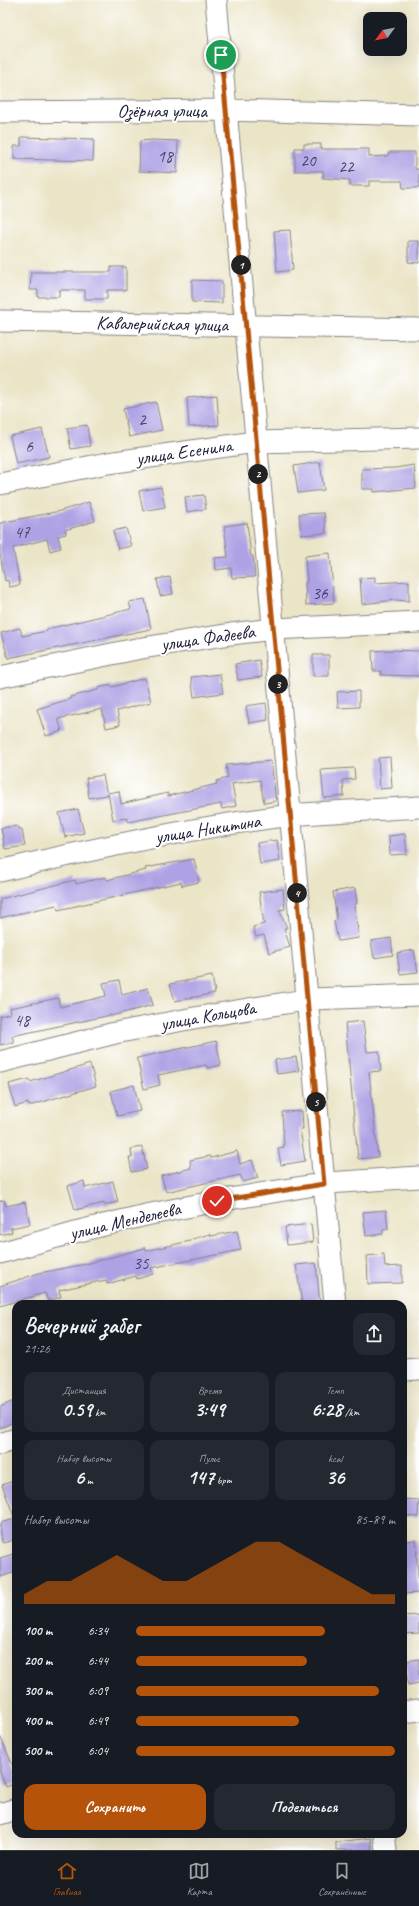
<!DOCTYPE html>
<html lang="ru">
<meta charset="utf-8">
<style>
:root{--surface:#171b24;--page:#242831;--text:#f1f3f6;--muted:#9ea1a6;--line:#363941;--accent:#b45309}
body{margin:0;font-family:Caveat,sans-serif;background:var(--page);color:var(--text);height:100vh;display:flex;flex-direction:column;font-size:15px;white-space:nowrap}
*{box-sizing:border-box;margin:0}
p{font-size:13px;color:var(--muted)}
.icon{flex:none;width:22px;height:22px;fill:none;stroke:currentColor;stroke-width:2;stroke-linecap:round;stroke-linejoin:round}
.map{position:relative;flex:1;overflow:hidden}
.details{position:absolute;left:12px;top:1300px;width:395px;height:538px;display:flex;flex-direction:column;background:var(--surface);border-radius:12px;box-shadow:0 4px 16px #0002}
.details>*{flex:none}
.needle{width:26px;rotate:238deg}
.controls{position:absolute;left:363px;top:12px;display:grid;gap:8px}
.controls a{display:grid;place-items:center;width:44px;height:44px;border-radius:8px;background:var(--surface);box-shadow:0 4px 16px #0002;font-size:20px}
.pin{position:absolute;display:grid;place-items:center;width:34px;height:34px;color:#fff;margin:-17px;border:2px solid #fff;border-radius:50%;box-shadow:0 1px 4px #0007}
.km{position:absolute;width:20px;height:20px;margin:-10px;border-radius:50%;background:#222;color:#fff;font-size:11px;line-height:20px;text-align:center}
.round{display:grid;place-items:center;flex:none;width:42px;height:42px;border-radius:12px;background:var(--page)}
.head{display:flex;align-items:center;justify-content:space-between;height:68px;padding:0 12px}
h1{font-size:22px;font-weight:800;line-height:30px}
.figures{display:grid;grid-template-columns:repeat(3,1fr);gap:6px;height:68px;padding:4px 12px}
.figures div{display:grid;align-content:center;border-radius:10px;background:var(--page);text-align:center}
.figures b{font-size:20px;font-weight:800}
.figures small{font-size:11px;font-weight:400}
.figures p{font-size:11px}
.chart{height:112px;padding:8px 12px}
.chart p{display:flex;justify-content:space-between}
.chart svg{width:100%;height:72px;margin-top:4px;fill:var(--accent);opacity:.7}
.button{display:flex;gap:8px;margin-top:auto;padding:8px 12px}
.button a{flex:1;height:46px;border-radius:12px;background:var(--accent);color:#fff;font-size:16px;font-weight:800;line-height:46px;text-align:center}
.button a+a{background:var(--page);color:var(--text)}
ul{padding:0 12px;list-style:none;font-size:13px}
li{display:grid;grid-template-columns:64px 48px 1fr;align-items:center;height:30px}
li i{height:10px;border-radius:5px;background:var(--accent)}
.tab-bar{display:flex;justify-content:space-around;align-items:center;height:56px;border-top:1px solid var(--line);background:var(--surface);font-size:11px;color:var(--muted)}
.tab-bar a{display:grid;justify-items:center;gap:2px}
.tab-bar .current{color:var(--accent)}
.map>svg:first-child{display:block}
.building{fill:#aea1e4}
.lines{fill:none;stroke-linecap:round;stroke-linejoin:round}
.minor-casing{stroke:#868482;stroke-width:23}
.minor{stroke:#fff;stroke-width:21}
.route-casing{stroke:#fff;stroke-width:8}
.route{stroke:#b45309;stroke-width:5}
.labels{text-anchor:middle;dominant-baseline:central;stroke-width:4;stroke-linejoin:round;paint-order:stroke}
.number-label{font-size:17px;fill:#454265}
.street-label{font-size:19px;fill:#22223b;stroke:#fff}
</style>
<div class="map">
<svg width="419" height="1850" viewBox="0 0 419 1850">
<rect width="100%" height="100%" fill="#fff"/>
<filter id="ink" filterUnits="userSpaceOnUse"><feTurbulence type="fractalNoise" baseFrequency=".025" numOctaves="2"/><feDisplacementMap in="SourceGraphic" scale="8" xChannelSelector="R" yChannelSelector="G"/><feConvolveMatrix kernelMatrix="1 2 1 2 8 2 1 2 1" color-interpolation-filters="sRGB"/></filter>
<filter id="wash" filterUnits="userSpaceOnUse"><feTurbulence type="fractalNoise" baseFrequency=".012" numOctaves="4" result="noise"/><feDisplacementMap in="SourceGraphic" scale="16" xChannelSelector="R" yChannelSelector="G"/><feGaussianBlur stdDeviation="0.9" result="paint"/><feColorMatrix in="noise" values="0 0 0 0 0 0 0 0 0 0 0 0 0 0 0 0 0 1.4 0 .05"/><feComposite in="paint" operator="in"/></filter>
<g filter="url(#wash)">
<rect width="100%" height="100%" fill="#ebe5c8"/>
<g id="blocks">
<path class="building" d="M21,137l73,2 -1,22 -79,-2v-13h7z
M152,140l26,1 -1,32 -38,-2 1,-30z
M304,144h17v5h48v8l18,-1 3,-4h25v17h4v19h-16l-1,-7h-33v5h-19v-6l-27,-2v-7h-28v-23h9z
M290,230l3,40 -16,2 -3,-41z
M408,241h11v22l-11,-1z
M111,267h15v23h-19v9h-22v-9h-26v7h-21v-7h-8l1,-18h80z
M192,280l30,1v22l-30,-1z
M217,395l2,30 -30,2 -2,-29z
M156,402l6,28 -33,7 -6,-28z
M87,425l3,21 -19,3 -4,-21z
M42,429l7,28 -33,7 -6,-28z
M320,462l4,28 -26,3 -4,-27z
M414,465l2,23 -42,4v-3h-12v-20l33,-1z
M161,487l4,20 -22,4 -4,-20z
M204,495l2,14 -19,3 -2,-15z
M89,502l6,19 -30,9 1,4 -8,2 3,12 -11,3 -3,-12 -34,9 7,37 -11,2 -1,-7 -3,1 -5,-27v-31l60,-12z
M324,513l2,20 -25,2 -2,-21z
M247,523l4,33h2l2,21 -23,1 -1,-10 -15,2 -1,-12 13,-1 -4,-31z
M126,528l5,18 -13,3 -5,-18z
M330,553l4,50 -28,2 -1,-23h2l-2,-26z
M170,577l3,17 -13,2 -3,-17z
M375,577v6l34,-2v20l-14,-1 -33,4 -2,-26z
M145,599l6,30 -143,29 -7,-25 19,-5 2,8 25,-5v-2l84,-20 -2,-7z
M389,650l30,1v25l-38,-1v-4h-8l-1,-20z
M313,655h16v21h-16z
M259,660l3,17 -24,3 -3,-16z
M220,674l3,19 -29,4 -3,-20z
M145,678l6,24 -34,9 3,14 -14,3 -4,-19 -44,10 4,12 -16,5 -9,-27 33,-10v-2l28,-7v-2l13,-3 1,2z
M359,691v16l-21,1 -1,-16z
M266,703l2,17 -19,3 -3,-17z
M390,757l2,31 -12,1 -2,-31z
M271,761l5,40 -12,2 -4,-23 -28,4 4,22 -14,3 -1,-5 -93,18 -1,-4 -14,2 -5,-27 11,-2 2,13 47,-11v3l49,-12 -1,-3 12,-3 -2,-13z
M354,768l1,11 -12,1 1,16 -20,2 -3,-28z
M103,775l4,20 -18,3 -3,-20z
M78,809l6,24 -19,4 -6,-24z
M16,826l6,4 3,16 -20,3 -4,-21z
M405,834l2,20 -17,1 -1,-19z
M277,840l3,21 -20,3 -3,-21z
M194,859l5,23 -17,4 -1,-4 -123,28 -2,-5 -56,13v-19l75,-19 1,4 30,-7 1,3 39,-10 -1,-2z
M355,888l2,16h-3l5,34 -21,3 -4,-20 3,-1 -4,-28z
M283,889l2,20 -6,1 8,18h-3l6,19 -21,6 -5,-18 -8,2 -3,-10 11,-3 -5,-32z
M391,938l2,17 -19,3 -3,-17z
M414,950l4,22 -18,2 -3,-21z
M212,976l3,17 -40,8 -5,-17z
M119,980l3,15 26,-7 5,17 -42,11v-1l-99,21 2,6 -14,3v-29l11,-3 -1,-5 48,-10 2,9 46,-11 -3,-13z
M363,1021l4,31 12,-1 2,20 -12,1 9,85 -20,2 -13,-136z
M216,1041l5,24 -14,3 -1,-3 -48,10 2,10 -16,4 -7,-31z
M296,1057l3,14 -22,3 -2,-14z
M90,1064l6,22 -67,20 -1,-3 -13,4 -6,-23 20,-5 1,3z
M134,1085l6,26 -23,5 -6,-25z
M302,1111l1,18h-3l5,32 -24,4 -3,-17 6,-1 -2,-35z
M142,1147l5,22 -15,3 -3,-15h3l-1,-8z
M237,1151l3,13 12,-4 6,18 -15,4 -3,-7 -74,17 -5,-16 30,-8 -1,-8 20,-4 1,2z
M84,1181l1,7 28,-7 5,21 -14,3v-2l-29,7 -7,-24z
M4,1200l2,6 19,-4 5,22 -19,4 1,4 -12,3v-34z
M386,1210l2,19 -5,1v4l-17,2 -3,-24z
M311,1224l2,18 -26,3 -2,-18z
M237,1231l4,19 -90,18 2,6 -16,5 -1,-3 -29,8 -1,-4 -47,10 2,7 -13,4 -3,-8 -45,13v-20l39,-13 47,-9 59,-16 1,3 44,-10 -1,-1 21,-6 1,2z
M384,1254l1,13 17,-1v17l-34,1 -1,-28z
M316,1263l4,41h-18l-6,-39z
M16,1400v21l-16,7v-21z
M16,1480v59l-13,4 -3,-9v-11l15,-4 -13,-34z
M403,1499l16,1 -1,17 -15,-1z
M416,1540l3,53 -16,1v-53z
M13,1554l3,9v9l-16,5v-19z
M419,1615v18l-16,1v-18z
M419,1659v24l-11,2 -3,-24z
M0,1736l16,37v10l-10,4 -6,-15z
M371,1838l1,12h-36v-8z"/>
</g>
</g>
<g filter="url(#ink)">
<use href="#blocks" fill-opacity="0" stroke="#868482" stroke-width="1"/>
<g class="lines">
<g class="minor-casing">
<path id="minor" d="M216,0l119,1304
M0,112l227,-2 192,5
M0,321l419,8
M0,484l108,-21 147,-21 164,-4
M0,677l136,-28 95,-15 42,-5 146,-7
M0,871c96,-23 193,-44 292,-56 42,-4 85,-5 127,-8
M0,1062l115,-29 79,-15 79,-13 39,-6 107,-4
M0,1253l75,-21 71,-17 71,-14 110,-18 92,-6
M403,1370l16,-1
M0,1444l16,-5
M403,1712l16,-2
M0,1814l16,-5
M384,1834l2,16"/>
</g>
<use href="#minor" class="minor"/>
</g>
</g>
<g class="lines" filter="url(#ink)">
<g class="route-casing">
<path id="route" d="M217,1201l107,-17 -103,-1129"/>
</g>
<use href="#route" class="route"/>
</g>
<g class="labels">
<g class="number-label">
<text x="165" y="156">18</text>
<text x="308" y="160">20</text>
<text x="346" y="166">22</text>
<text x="142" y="419">2</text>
<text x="29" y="446">6</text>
<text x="22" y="532">47</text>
<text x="320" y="593">36</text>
<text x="22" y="1020">48</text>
<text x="141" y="1263">35</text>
</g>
<g class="street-label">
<text x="162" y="111">Озёрная улица</text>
<text transform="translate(162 324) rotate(1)">Кавалерийская улица</text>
<text transform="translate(184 452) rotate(-8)">улица Есенина</text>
<text transform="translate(208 638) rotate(-8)">улица Фадеева</text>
<text transform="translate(208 829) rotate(-9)">улица Никитина</text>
<text transform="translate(208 1016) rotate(-10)">улица Кольцова</text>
<text transform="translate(125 1221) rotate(-13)">улица Менделеева</text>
</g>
</g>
</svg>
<div class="controls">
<a><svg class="needle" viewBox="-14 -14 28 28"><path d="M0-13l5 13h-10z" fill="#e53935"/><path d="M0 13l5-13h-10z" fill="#9ea1a6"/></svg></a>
</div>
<div class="pin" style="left:221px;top:55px;background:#1e9e55"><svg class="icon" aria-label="arrive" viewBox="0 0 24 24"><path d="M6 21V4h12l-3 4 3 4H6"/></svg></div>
<div class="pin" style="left:217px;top:1201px;background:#d93025"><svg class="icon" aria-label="check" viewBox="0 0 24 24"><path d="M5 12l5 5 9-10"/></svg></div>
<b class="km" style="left:241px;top:265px">1</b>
<b class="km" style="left:258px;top:474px">2</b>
<b class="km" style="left:278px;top:684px">3</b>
<b class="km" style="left:297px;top:893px">4</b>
<b class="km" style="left:316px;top:1102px">5</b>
<section class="details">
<div class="head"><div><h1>Вечерний забег</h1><p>21:26</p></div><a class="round"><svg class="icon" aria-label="share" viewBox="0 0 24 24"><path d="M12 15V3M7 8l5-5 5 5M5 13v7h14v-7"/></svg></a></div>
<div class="figures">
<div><p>Дистанция</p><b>0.59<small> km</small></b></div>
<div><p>Время</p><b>3:49</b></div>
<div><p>Темп</p><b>6:28<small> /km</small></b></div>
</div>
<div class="figures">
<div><p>Набор высоты</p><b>6<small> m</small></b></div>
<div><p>Пульс</p><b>147<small> bpm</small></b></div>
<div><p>kcal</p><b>36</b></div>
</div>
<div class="chart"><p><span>Набор высоты</span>85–89 m</p>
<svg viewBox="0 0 160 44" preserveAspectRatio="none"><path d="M0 44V38L10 30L20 30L30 22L40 14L50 22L60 30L70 30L80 22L90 14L100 6L110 6L120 14L130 22L140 30L150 38L160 38V44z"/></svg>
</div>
<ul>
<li><b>100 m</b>6:34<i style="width:73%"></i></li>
<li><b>200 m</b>6:44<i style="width:66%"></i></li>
<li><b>300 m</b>6:09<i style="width:94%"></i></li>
<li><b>400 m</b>6:49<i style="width:63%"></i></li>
<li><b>500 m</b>6:04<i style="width:100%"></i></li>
</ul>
<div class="button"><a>Сохранить</a><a>Поделиться</a></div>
</section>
</div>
<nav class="tab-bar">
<a class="current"><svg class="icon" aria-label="home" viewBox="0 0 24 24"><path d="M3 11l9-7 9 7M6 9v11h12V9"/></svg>Главная</a>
<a><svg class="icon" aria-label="map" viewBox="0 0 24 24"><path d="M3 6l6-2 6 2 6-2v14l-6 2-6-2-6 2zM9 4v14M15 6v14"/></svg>Карта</a>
<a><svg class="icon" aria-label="saved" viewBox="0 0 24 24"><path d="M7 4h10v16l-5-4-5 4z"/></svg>Сохранённые</a>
</nav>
